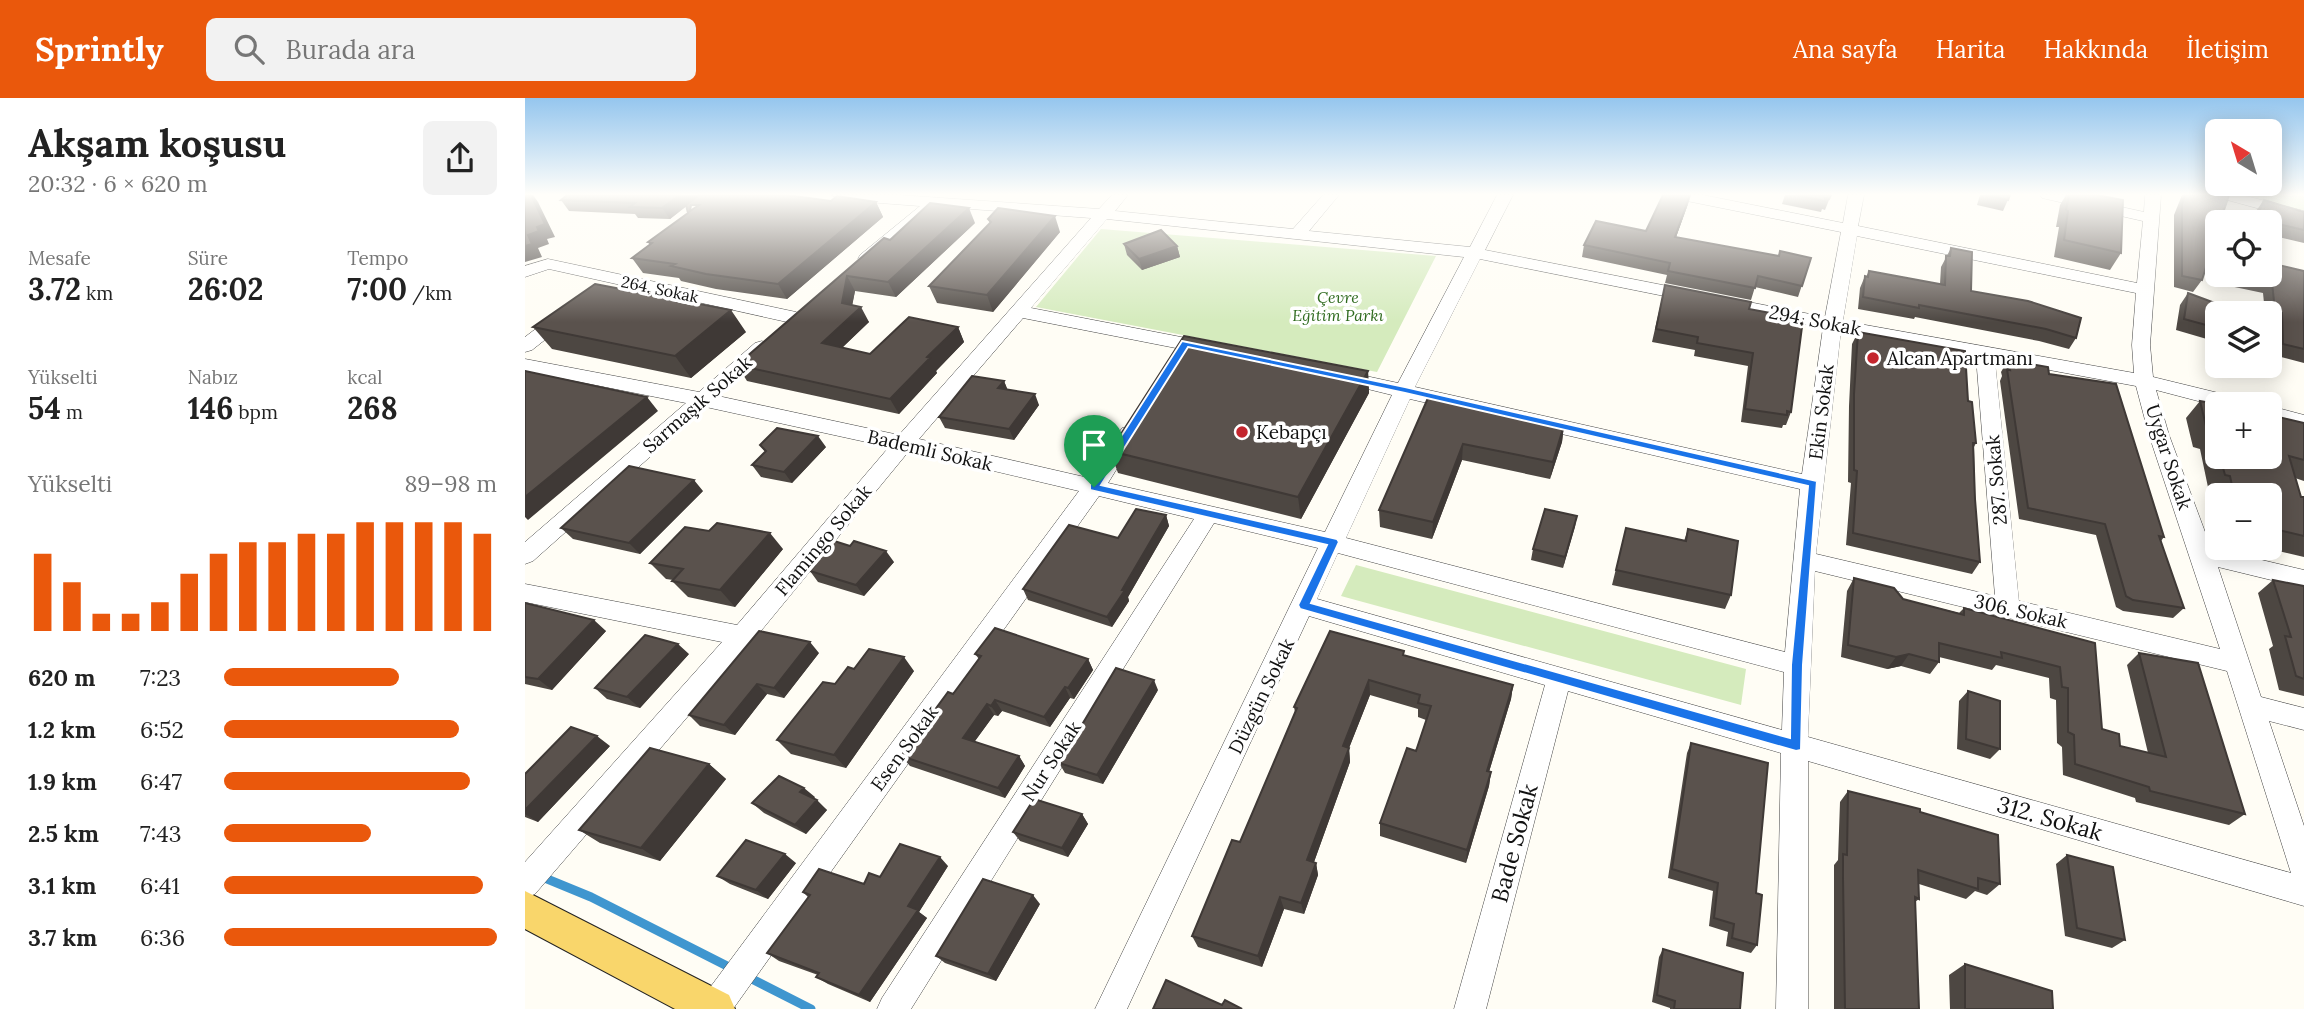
<!DOCTYPE html>
<html lang="tr">
<meta charset="utf-8">
<style>
:root{--surface:#fff;--page:#f2f2f2;--text:#222;--muted:#767676;--accent:#ea580c}
body{margin:0;font-family:Lora,serif;background:var(--page);color:var(--text);height:100vh;display:flex;flex-direction:column;font-size:26px;white-space:nowrap}
*{box-sizing:border-box;margin:0}
p{font-size:23px;color:var(--muted)}
.icon{flex:none;width:38px;height:38px;fill:none;stroke:currentColor;stroke-width:2;stroke-linecap:round;stroke-linejoin:round}
.map{position:relative;flex:1;overflow:hidden}
.details{display:flex;flex-direction:column;background:var(--surface);width:525px}
.details>*{flex:none}
.needle{width:46px;rotate:322deg}
.tools{position:absolute;left:1680px;top:21px;display:grid;gap:14px}
.tools a{display:grid;place-items:center;width:77px;height:77px;border-radius:10px;background:var(--surface);box-shadow:0 4px 18px #0003;font-size:35px}
.pin{position:absolute;display:grid;place-items:center;width:60px;height:60px;color:#fff;margin:-72px -30px;border-radius:50% 50% 50% 0;rotate:-45deg;box-shadow:0 0 7px #0007}
.pin .icon{rotate:45deg}
.round{display:grid;place-items:center;flex:none;width:74px;height:74px;border-radius:10px;background:var(--page)}
.headline{display:flex;align-items:center;justify-content:space-between;height:119px;padding:0 28px}
h1{font-size:38px;font-weight:700;line-height:52px}
.metrics{display:grid;grid-template-columns:repeat(3,1fr);gap:10px;height:119px;padding:7px 28px}
.metrics div{display:grid;align-content:center}
.metrics b{font-size:30px;font-weight:700}
.metrics small{font-size:19px;font-weight:400}
.metrics p{font-size:19px}
.chart{height:196px;padding:14px 28px}
.chart p{display:flex;justify-content:space-between}
.chart svg{width:100%;height:126px;margin-top:7px;stroke:var(--accent);stroke-width:6}
ul{padding:0 28px;list-style:none;font-size:23px}
li{display:grid;grid-template-columns:112px 84px 1fr;align-items:center;height:52px}
li i{height:18px;border-radius:9px;background:var(--accent)}
header{display:flex;align-items:center;gap:42px;box-sizing:border-box;height:98px;padding:0 35px;background:var(--accent);color:#fff}
header strong{font-size:33px}
nav{display:flex;gap:38px;margin-inline-start:auto;font-size:24px}
.search{width:490px;height:63px;background:var(--page);display:flex;align-items:center;gap:18px;box-sizing:border-box;padding:0 24px;border-radius:10px;color:var(--muted);font-size:26px}
main{display:flex;flex:1;min-height:0}
.map>svg:first-child{display:block}
.green{fill:#d5ebbd}
.lines{fill:none;stroke-linecap:round;stroke-linejoin:round}
.stream{stroke:#3f96cf;stroke-width:9}
.minor-casing{stroke:#444;stroke-width:1}
.major-casing{stroke:#222;stroke-width:2}
.minor{fill:#fff;fill-rule:evenodd}
.major{fill:#f9d66b;fill-rule:evenodd}
.wall{fill:#4d4742;fill-rule:evenodd}
.shaded-wall{fill:#3f3936}
.building{fill:#5a524d;stroke:#3f3936;stroke-width:2;fill-rule:evenodd}
.route{fill:#1a73e8;stroke:#fff;stroke-width:2;fill-rule:evenodd}
.poi-dot{fill:#c4262e;stroke:#fff;stroke-width:2.5}
.labels{text-anchor:middle;dominant-baseline:central;stroke-width:7;stroke-linejoin:round;paint-order:stroke}
.far-street-label{font-size:16px;fill:#111;stroke:#fff}
.far-park-label{font-size:16px;font-style:italic;fill:#2f6b1f;stroke:#fff}
.street-label{font-size:19px;fill:#111;stroke:#fff}
.poi-label{font-size:19px;fill:#111;stroke:#fff;text-anchor:start}
.near-street-label{font-size:23px;fill:#111;stroke:#fff}
</style>
<header>
<strong>Sprintly</strong>
<div class="search"><svg class="icon" aria-label="search" viewBox="0 0 24 24"><circle cx="10" cy="10" r="6"/><path d="M15 15l6 6"/></svg>Burada ara</div>
<nav><a>Ana sayfa</a><a>Harita</a><a>Hakkında</a><a>İletişim</a></nav>
</header>
<main>
<section class="details">
<div class="headline"><div><h1>Akşam koşusu</h1><p>20:32 · 6 × 620 m</p></div><a class="round"><svg class="icon" aria-label="share" viewBox="0 0 24 24"><path d="M12 15V3M7 8l5-5 5 5M5 13v7h14v-7"/></svg></a></div>
<div class="metrics">
<div><p>Mesafe</p><b>3.72<small> km</small></b></div>
<div><p>Süre</p><b>26:02</b></div>
<div><p>Tempo</p><b>7:00<small> /km</small></b></div>
</div>
<div class="metrics">
<div><p>Yükselti</p><b>54<small> m</small></b></div>
<div><p>Nabız</p><b>146<small> bpm</small></b></div>
<div><p>kcal</p><b>268</b></div>
</div>
<div class="chart"><p><span>Yükselti</span>89–98 m</p>
<svg viewBox="0 0 160 44" preserveAspectRatio="none"><path d="M5 44V17M15 44V27M25 44V38M35 44V38M45 44V34M55 44V24M65 44V17M75 44V13M85 44V13M95 44V10M105 44V10M115 44V6M125 44V6M135 44V6M145 44V6M155 44V10"/></svg>
</div>
<ul>
<li><b>620 m</b>7:23<i style="width:64%"></i></li>
<li><b>1.2 km</b>6:52<i style="width:86%"></i></li>
<li><b>1.9 km</b>6:47<i style="width:90%"></i></li>
<li><b>2.5 km</b>7:43<i style="width:54%"></i></li>
<li><b>3.1 km</b>6:41<i style="width:95%"></i></li>
<li><b>3.7 km</b>6:36<i style="width:100%"></i></li>
</ul>
</section>
<div class="map">
<svg width="1779" height="911" viewBox="0 0 1779 911">
<rect width="100%" height="100%" fill="#fffdf5"/>
<path class="green" d="M1714,97h57l8,2v15z
M576,131l335,27 -59,116 -341,-65z
M831,467l390,104 -5,36 -400,-109z"/>
<g class="lines">
<path class="stream" d="M0,772l66,27 142,72
M221,878l65,33"/>
<g class="minor-casing">
<path id="minor" d="M307,97h67l200,14 13,-14h16l-13,16 178,18 30,-34h16l-30,36 161,16 27,-52h16l-28,55 340,67 16,-85 -159,-32 -8,-5h29l140,28 5,-28h16l-6,31 279,57 6,-62 -101,-23 -2,-3h27l77,17 1,-17h16l-11,150 3,32 90,22 3,5 -29,2 -61,-16 13,45 42,113 93,22v18l-86,-21 43,130 43,11v22l-35,-9 35,105v80l-496,-145v248h-32l5,-256 -213,-62 -82,318h-32l91,-324 -236,-69 -182,393h-32l223,-461 -104,-25 -303,486h-34l5,-11 312,-479 -95,-23 -366,513h-34l4,-12 376,-506 -170,-40 -158,192 -216,251 -10,4v-36l197,-220 -197,-40v-18l212,41 152,-178 -183,-40 -173,154 -8,3v-22l161,-139 -161,-32v-12l174,33 56,-49 7,-2 9,6 -2,4 -51,45 181,39 192,-217 -160,-12v6l-59,51 -6,1 -8,-5 2,-4 60,-49 -80,-6zM582,121l357,38 -66,126 -60,-13 -7,2 -3,4 3,4 61,15 -67,137 -217,-49 31,-50 -3,-5h-14l-33,50 -170,-39 104,-121 163,32 7,-2 2,-4 -9,-6 -155,-30zM1332,138l279,57 -4,52 2,28 -291,-52zM955,161l343,69 -21,146 -387,-87zM1316,233l135,25 19,240 -179,-42zM1470,262l141,26 13,49 71,214 -201,-48zM885,301l390,90 -15,163 -439,-114zM813,455l446,119 -2,58 -465,-131zM1290,473l412,100 64,202 -483,-136z
M1693,97h24l62,16v10l-84,-23z
M23,161l248,53 9,6 -9,6 -247,-55 -24,8v-11z
M39,213l9,5 -3,4 -38,30 -7,2v-15l33,-25z
M1745,308l34,9v14l-34,-9z"/>
</g>
<g class="major-casing">
<path id="major" d="M0,793l204,104 6,14h-60l-150,-80z"/>
</g>
<use href="#minor" class="minor"/>
<use href="#major" class="major"/>
</g>
<path class="wall" d="M1260,97h46l-6,15 -3,-1 -1,3 -39,-8z
M1455,97h30l-7,16 -26,-6z
M1541,97h31l24,58 -11,17 -56,-13 5,-30h-3l4,-22z
M1657,97h47l-27,85 -9,12 -19,-5v-72z
M36,102l315,2 7,15 -96,82 -71,-10 -35,-8 -2,-3 -36,-5 -11,-15 18,-13 -2,-3 40,-29 -2,-7 -16,13 -32,-1 -3,-4 -66,-3zM166,107h8l-9,6z
M1739,102l40,12v31l-34,-8v-13h-19l5,-11z
M1163,106l-12,33 103,19 32,2 -13,39 -43,-10 -4,13 -86,-17 2,-8 -85,-18 2,-12 62,-14z
M463,121l72,13 -67,80 -56,-9 -8,-17 61,-62z
M450,125l-79,74 -41,-6 -3,14 17,17 -27,26 28,6 88,-27 6,15 -28,29 1,2 -38,41 -152,-33 -10,-16 153,-125z
M599,146l53,2 3,11 -38,13 -15,-15z
M1426,150l20,43 105,47 -7,11 -30,-8 -124,-24 -1,2 -56,-10 2,-21 5,-12 1,1 3,-6 71,13 1,-17z
M1779,173v92l-31,-8 -1,-31 -2,-1v-10h-5l-2,-20 -38,-8 5,-10h40z
M1140,187l84,24 42,103 -5,13h-3l-1,3 -41,-6 7,-56 -54,-10 1,-6 -43,-8z
M1663,195l29,20v29l-41,-12 4,-25z
M8,229l213,5 -55,46 -139,-29z
M1333,234l110,69 8,42 -2,4 1,52 5,63 -8,12 -126,-29 5,-62 -3,-1 1,-76 3,-62z
M1483,262l41,14 115,163 -3,4 23,67 -11,10 -50,-7 -7,-4 -20,-72 -77,-16 -19,-138 2,-5 -1,-4z
M843,273l1,22 -68,126 -183,-46 -8,-22z
M479,283l3,8 32,16 -25,35 -69,-12 -6,-11z
M903,300l136,27 -2,17 -12,37 -88,-19 -30,79 -52,-12 -1,-17z
M1675,303l17,3v53h53l34,-34v58l-9,-3 6,19h3v60l-39,-9h5v-53h-53v11l-3,-13 -5,-1 -9,-43 -7,-2 -7,-29z
M235,347l66,2 -34,36 -31,-6 -9,-12 13,-13z
M178,393l-63,63 -67,-15 -12,-11z
M641,417l3,11 -41,71 1,4 -17,26 -84,-27 -5,-11 95,-51z
M1052,418l-14,52 -32,-8 2,-11z
M1101,430l58,13 4,-12 43,66 -6,14 -113,-24z
M258,451l-48,58 -47,-10 -16,-16 1,-1 -7,-1 -16,-16z
M369,464l-30,34 -46,-14 -8,-11 3,-3 -3,-5z
M1329,480l49,21 56,14 5,-5 131,35 7,86 18,17 28,7 -21,-88 12,-12 106,161 -16,11 -93,-23 -1,-4 -72,-23 -1,-28 -5,-4 -1,-43 -6,-2 -1,-20 -53,-13 -4,5 -53,-13v5l-9,12 -29,-8 -14,3 -46,-12 6,-66z
M1748,482l31,6v110l-25,-6 -10,-41 4,-3 -15,-53z
M0,505l81,28 -54,59 -27,-6z
M879,553v4l109,30 -2,14 -22,73h2l-2,14 -23,77 -86,-27v-13l36,-72 10,-31 -8,-3v-8l-48,-14 -21,53 1,14 -36,100 2,1 2,12 -14,39 -20,-5 -22,58 -64,-20 -6,-11 48,-94 55,-130 -1,-5z
M294,555l-35,45 -17,-4 -32,41 -35,-9 -11,-11z
M164,556l-49,54 -33,-9 -12,-11z
M450,556l113,5 5,11 -19,29 -4,-1 -20,29 -48,-16 -4,5 -4,-1 -20,27 45,14 6,10 -20,32 -95,-32 -9,-10 52,-62 26,-35z
M329,571l60,2 -68,97 -55,-14 -14,-14 58,-56z
M633,592l-55,94 -38,-11 -6,-10z
M1443,593l32,58 -10,10 -33,-10 2,-48z
M1166,645l65,150 1,52 -6,8 -25,-7 2,-14 -19,-6 4,-35 -45,-13 19,-125z
M85,648l-72,76 -13,-5v-43z
M184,666l17,15 -66,82 -60,-18 -21,-13z
M1323,693l72,21 80,72 -13,11 -12,-4 -9,8 -47,-15v15l-4,3 4,107h-85v-144l4,-5 2,-58z
M290,699l-2,2 14,11 -21,24 -42,-21 -12,-10z
M557,716l6,10 -20,33 -48,-16 -7,-9z
M1542,757l58,85 -13,8 -47,-12 -9,-72z
M271,765l-28,36 -38,-15 -13,-8z
M423,768l-29,46 8,6 -57,84 -42,-18 -12,-7 2,-2 -39,-14 -12,-8 41,-56 -5,-5 61,-8 16,-7z
M515,806l-44,77 -51,-18 -9,-7z
M1138,851l77,60h-70v-1l-18,-6 7,-45z
M1440,866l88,45h-103l-1,-34z"/>
<path class="shaded-wall" d="M6,97h2l5,7 17,35 -8,2 2,5 -11,4 4,9 -17,5v-16l3,-11 9,-8z
M155,97h21l-31,24 -8,-11z
M1166,97l-3,9 -16,44 3,-11z
M351,104l7,15 -96,82 -9,-15z
M444,110l6,15 -79,74 -8,-15z
M530,118l5,16 -67,80 -6,-17z
M652,148l3,11 -38,13 -3,-11z
M322,178l8,15 -5,26 11,-10 8,15 -38,36 -9,-15 20,-40z
M206,212l15,22 -55,46 -16,-22z
M433,229l6,15 -28,29 1,2 -38,41 -9,-15 37,-42z
M843,273l1,22 -68,126 -3,-22z
M479,283l5,12 -11,-5z
M510,296l4,11 -25,35 -5,-11z
M122,299l11,14 -130,109 -3,-3v-20z
M1039,327l-2,17 -12,37 3,-17z
M293,338l8,11 -34,36 -8,-11z
M938,346l-1,16 -30,79 1,-17z
M169,382l9,11 -63,63 -11,-11z
M641,417l3,11 -41,71 1,4 -17,26 -5,-10z
M1052,418l-2,11 -12,41 2,-11z
M245,435l13,16 -48,58 -15,-17z
M361,453l8,11 -30,34 -8,-11z
M69,522l12,11 -54,59 -14,-11z
M285,544l9,11 -35,45 -10,-10z
M153,546l11,10 -49,54 -13,-11z
M1384,556l-8,12 -14,3 9,-12z
M379,559l10,14 -68,97 -12,-13z
M563,561l5,11 -19,29 -6,-11z
M629,582l4,10 -55,94 -6,-9z
M844,582l1,15 -21,53 1,14 -40,111 -3,-13 36,-114z
M232,586l10,10 -32,41 -11,-10z
M988,587l-2,14 -26,86 2,-14z
M540,589l5,11 -20,29 -6,-10z
M470,602l7,11 -4,5 -7,-10z
M462,606l7,11 -24,33 -7,-10z
M72,638l13,10 -72,76 -13,-8v-4z
M494,658l6,10 -20,32 -7,-10z
M184,666l17,15 -66,82 -19,-13z
M966,674l-2,14 -23,77 1,-13z
M279,690l11,9 -5,5 -10,-10z
M292,702l10,10 -21,24 -11,-9z
M557,716l6,10 -20,33 -6,-9z
M260,756l11,9 -28,36 -12,-9z
M415,759l8,9 -29,46 8,6 -57,84 -11,-7 49,-89z
M791,765l2,12 -14,39 -3,-11z
M508,797l7,9 -44,77 -8,-7z
M755,799l4,12 -22,58 -4,-11z"/>
<path class="building" d="M0,97h6l14,29 -8,3 2,4 -11,4 4,9 -7,2z
M42,97h113l-18,13 -32,-1 5,-4 -74,-3z
M174,97h88l44,6 6,-5 39,6 -98,82 -72,-10 -35,-8 4,-2 -43,-6 20,-15 -4,-1 40,-29 -2,-8zM166,107h8l-9,6z
M1138,97h27l-15,42 104,19 1,-5 31,7 -9,28 -44,-10 -3,12 -87,-17 2,-8 -86,-18 12,-24 50,10z
M1270,97h36l-2,4 -4,-1v3z
M1461,97h24l-2,5z
M1544,97h28l26,5 -2,53 -57,-13 4,-29 -2,-1z
M1660,97h44l-9,27h-3v10l-15,48 -20,-4v-72z
M1739,102l40,12v18l-48,-11z
M405,105l39,5 -81,74 -41,-6 -5,27 19,4 -39,36 48,11 39,-37 49,10 -31,30 3,1 -40,41 -153,-34 147,-127 6,2z
M473,110l57,8 -68,79 -58,-9 62,-64 -3,-3z
M636,132l16,16 -38,13 -15,-15z
M1426,150l21,4 -1,39 57,10 53,17 -5,20 -30,-9 -127,-24v3l-56,-11 2,-21 3,1 1,-6 76,14 1,-29h4z
M1745,165l34,8v78l-21,-5 -1,-31 -7,-2 -3,-29 -33,-7h31z
M70,186l136,26 -56,46 -142,-29z
M1140,187l86,17 -2,7 54,10 -12,93 -4,-1v4l-42,-6 8,-56 -56,-10 1,-6 -42,-8z
M1663,195l43,16v4h-14v15l-33,-9z
M1333,234l107,19 3,50 4,1 4,41h-3l2,56 5,63 -127,-29 4,-62 -3,-1v-76z
M659,238l184,35 -70,126 -188,-46z
M1483,262l40,7 1,7 67,10 48,153 -5,-1 25,72 -51,-8 -7,-4 -21,-72 -77,-16 -21,-139 3,1z
M0,273l122,26 -122,100z
M447,278l32,5 -6,7 37,6 -26,35 -70,-12z
M903,300l136,27 -11,37 -90,-18 -30,78 -54,-12z
M1675,303l17,3v41l-3,-13 -7,-2z
M1745,317l34,8v37l-15,-4 12,41h3v39l-34,-8v-33h-36l-4,-19 -5,-1 -5,-18h50z
M252,330l41,8 -34,36 -32,-7 14,-14 -6,-6z
M104,368l65,14 -65,63 -68,-15z
M611,411l30,6 -44,75h3l-18,27 -84,-28 46,-64 49,13z
M1020,411l32,7 -12,41 -32,-8z
M192,425l53,10 -50,57 -48,-9 11,-12 -33,-6 35,-36 24,4z
M1101,430l60,13 2,-12 50,12 -7,54 -115,-25z
M306,442l19,6 4,-5 32,10 -30,34 -46,-14 5,-6 -5,-2z
M1329,480l40,10 9,11 61,16v-7l131,35 7,86 17,5 1,12 46,11 -27,-104 59,10 47,151 -95,-23 -1,-4 -74,-23 -1,-29 -6,-3v-44l-6,-1 -2,-20 -59,-15 1,6 -63,-15v19l-30,-8 -13,3 -48,-12z
M1748,482l31,6v93l-8,-3 -11,-40 6,1z
M0,505l69,17 -56,59 -13,-2z
M470,530l93,31 -20,29 -3,-1 -21,30 -49,-17 -4,6 -4,-2 -24,34 56,18 -21,32 -97,-32 47,-64 5,2 28,-38 -6,-2z
M234,533l51,11 -36,46 -17,-4 -33,41 -35,-10z
M805,533l74,20 -1,4 110,30 -26,86 4,1 -24,78 -87,-27 27,-75 9,3 15,-45 -13,-3 2,-8 -51,-15 -26,66 6,2 -42,112 9,3 -15,40 -21,-6 -22,59 -66,-20 40,-96 8,2 57,-134 -3,-1z
M120,537l33,9 -51,53 -32,-9z
M344,551l35,8 -70,98 -57,-15 46,-58 12,2 13,-17 6,2z
M591,570l38,12 -57,95 -38,-12z
M1443,593l32,10v48l-34,-10z
M46,629l26,9 -72,74v-36z
M1166,645l77,20 -12,130 6,2 -5,50 -25,-7 2,-14 -20,-6 4,-35 -46,-14z
M125,650l59,16 -68,84 -62,-18z
M254,678l25,12 -4,4 17,8 -22,25 -43,-22z
M1323,693l72,18v3l78,23 2,49 -22,-6v11l-60,-19 1,29 -4,-2 4,112h-74l-2,-132v-23l4,1z
M509,701l48,15 -20,34 -49,-16z
M221,742l39,14 -29,36 -39,-14z
M375,746l40,13 -32,49 10,4 -59,85 -43,-18 3,-4 -52,-20 43,-58 -7,-3 16,-23 45,15 5,-11 11,4z
M1542,757l46,12 12,73 -48,-12z
M458,781l50,16 -45,79 -52,-18z
M1138,851l80,24 -3,36h-66l1,-8 -18,-6z
M1440,866l87,27 1,18h-88z
M641,882l56,25 3,-5 17,9h-89z"/>
<linearGradient id="sky" x2="0" y2="1"><stop stop-color="#95c6ee"/><stop offset="0.43" stop-color="#fffefa"/><stop offset="1" stop-color="#fffefa" stop-opacity="0"/></linearGradient>
<rect width="1779" height="224" fill="url(#sky)"/>
<path class="route" d="M657,243l223,46 412,94 -14,184 -2,85 -5,1 -496,-142 -2,-4 29,-60 -237,-55v-5zM663,249l217,46 403,93 -17,179 -1,73 -479,-135 28,-61 -2,-3 -236,-54z"/>
<g class="poi-dot">
<circle cx="1348" cy="260" r="7"/>
<circle cx="717" cy="334" r="7"/>
</g>
<g class="labels">
<g class="far-street-label">
<text transform="translate(135 191) rotate(12)">264. Sokak</text>
</g>
<g class="far-park-label">
<text x="813" y="199">Çevre<tspan x="813" dy="18">Eğitim Parkı</tspan></text>
</g>
<g class="street-label">
<text transform="translate(1290 222) rotate(11)">294. Sokak</text>
<text transform="translate(172 306) rotate(-41)">Sarmaşık Sokak</text>
<text transform="translate(1296 314) rotate(-83)">Ekin Sokak</text>
<text transform="translate(405 352) rotate(13)">Bademli Sokak</text>
<text transform="translate(1644 359) rotate(72)">Uygar Sokak</text>
<text transform="translate(1471 382) rotate(-95)">287. Sokak</text>
<text transform="translate(298 442) rotate(-50)">Flamingo Sokak</text>
<text transform="translate(1496 513) rotate(13)">306. Sokak</text>
<text transform="translate(736 598) rotate(-64)">Düzgün Sokak</text>
<text transform="translate(379 650) rotate(-54)">Esen Sokak</text>
<text transform="translate(526 663) rotate(-57)">Nur Sokak</text>
</g>
<g class="poi-label">
<text x="1362" y="260">Alcan Apartmanı</text>
<text x="731" y="334">Kebapçı</text>
</g>
<g class="near-street-label">
<text transform="translate(1525 720) rotate(16)">312. Sokak</text>
<text transform="translate(989 745) rotate(-75)">Bade Sokak</text>
</g>
</g>
</svg>
<div class="tools">
<a><svg class="needle" viewBox="-14 -14 28 28"><path d="M0-13l5 13h-10z" fill="#e53935"/><path d="M0 13l5-13h-10z" fill="#767676"/></svg></a>
<a><svg class="icon" aria-label="locate" viewBox="0 0 24 24"><circle cx="12" cy="12" r="6"/><path d="M12 2v4M12 18v4M2 12h4M18 12h4"/></svg></a>
<a><svg class="icon" aria-label="layers" viewBox="0 0 24 24"><path d="M12 4l9 5-9 5-9-5zM3 14l9 5 9-5"/></svg></a>
<a>+</a>
<a>−</a>
</div>
<div class="pin" style="left:569px;top:389px;background:#1e9e55"><svg class="icon" aria-label="arrive" viewBox="0 0 24 24"><path d="M6 21V4h12l-3 4 3 4H6"/></svg></div>
</div>
</main>
